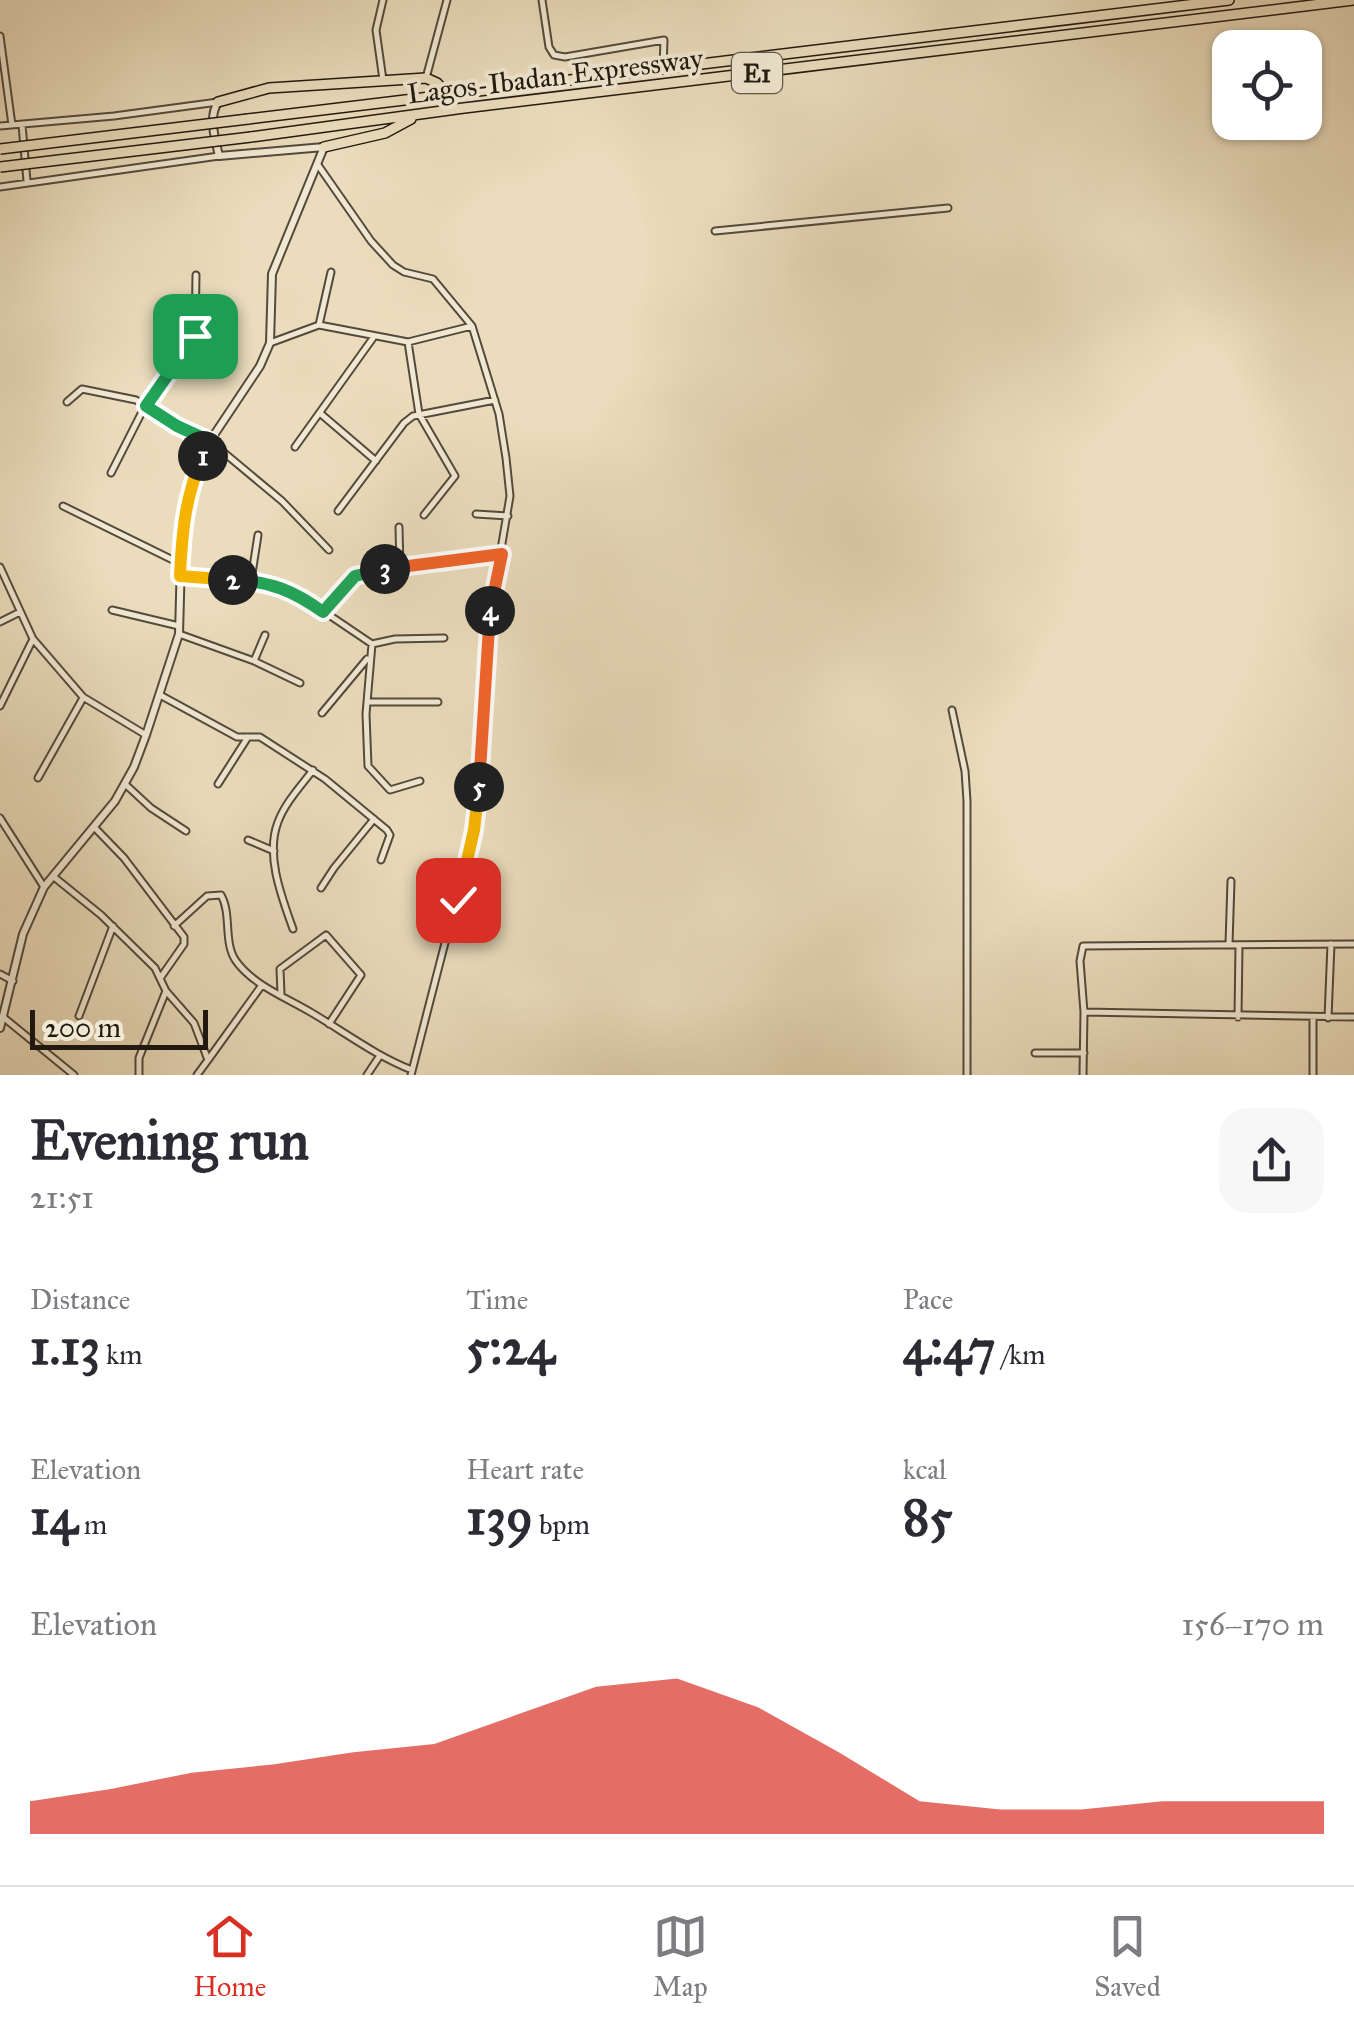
<!DOCTYPE html>
<meta charset="utf-8">
<style>
:root{--surface:#fff;--page:#f7f7f7;--text:#2b2b33;--muted:#7c7c81;--line:#e1e1e2;--accent:#d93025}
body{margin:0;font-family:"IM FELL Great Primer",serif;background:var(--page);color:var(--text);height:100vh;display:flex;flex-direction:column;font-size:38px;white-space:nowrap}
*{box-sizing:border-box;margin:0}
p{font-size:32px;color:var(--muted)}
.icon{flex:none;width:55px;height:55px;fill:none;stroke:currentColor;stroke-width:2;stroke-linecap:round;stroke-linejoin:round}
.map{position:relative;height:1075px;overflow:hidden}
.drawer{display:flex;flex-direction:column;background:var(--surface);flex:1}
.drawer>*{flex:none}
.fabs{position:absolute;left:1212px;top:30px;display:grid;gap:20px}
.fabs a{display:grid;place-items:center;width:110px;height:110px;border-radius:20px;background:var(--surface);box-shadow:0 2px 8px #0004;font-size:50px}
.scale{position:absolute;left:30px;bottom:25px;width:178px;box-sizing:border-box;padding-left:10px;border:5px solid #221910;border-top:0;font-size:28px;line-height:35px;white-space:nowrap;color:#221910;-webkit-text-stroke:8px #f1e8d3;paint-order:stroke}
.pin{position:absolute;display:grid;place-items:center;width:85px;height:85px;color:#fff;margin:-42px;border-radius:20px;box-shadow:0 5px 15px #0006}
.km{position:absolute;width:50px;height:50px;margin:-25px;border-radius:50%;background:#222;color:#fff;font-size:28px;line-height:50px;text-align:center}
.round{display:grid;place-items:center;flex:none;width:105px;height:105px;border-radius:30px;background:var(--page)}
.overview{display:flex;align-items:center;justify-content:space-between;height:170px;padding:0 30px}
h1{font-size:55px;font-weight:700;line-height:75px}
.stats{display:grid;grid-template-columns:repeat(3,1fr);gap:15px;height:170px;padding:10px 30px}
.stats div{display:grid;align-content:center}
.stats b{font-size:50px;font-weight:700}
.stats small{font-size:28px;font-weight:400}
.stats p{font-size:28px}
.chart{height:280px;padding:20px 30px}
.chart p{display:flex;justify-content:space-between}
.chart svg{width:100%;height:180px;margin-top:10px;fill:var(--accent);opacity:.7}
.tabs{display:flex;justify-content:space-around;align-items:center;height:140px;border-top:2px solid var(--line);background:var(--surface);font-size:28px;color:var(--muted)}
.tabs a{display:grid;justify-items:center;gap:5px}
.tabs .selected{color:var(--accent)}
.map>svg:first-child{display:block}
.lines{fill:none;stroke-linecap:round;stroke-linejoin:round}
.minor-casing{stroke:#544a3b;stroke-width:9}
.tertiary-casing{stroke:#544a3b;stroke-width:10}
.motorway-casing{stroke:#221910;stroke-width:12}
.minor{stroke:#f1e8d3;stroke-width:5}
.tertiary{stroke:#f1e8d3;stroke-width:6}
.motorway{stroke:#eadcbc;stroke-width:9}
.motorway-bridge-casing{stroke:#221910;stroke-width:12;stroke-linecap:butt}
.motorway-bridge{stroke:#eadcbc;stroke-width:9}
.split-1-casing{stroke:#fff;stroke-width:20}
.split-2-casing{stroke:#fff;stroke-width:20}
.split-3-casing{stroke:#fff;stroke-width:20}
.split-4-casing{stroke:#fff;stroke-width:20}
.split-5-casing{stroke:#fff;stroke-width:20}
.split-6-casing{stroke:#fff;stroke-width:20}
.split-1{stroke:#22a559;stroke-width:12}
.split-2{stroke:#f5b400;stroke-width:12}
.split-3{stroke:#22a559;stroke-width:12}
.split-4{stroke:#f0652b;stroke-width:12}
.split-5{stroke:#f0652b;stroke-width:12}
.split-6{stroke:#f5b400;stroke-width:12}
.labels{text-anchor:middle;dominant-baseline:central;stroke-width:8;stroke-linejoin:round;paint-order:stroke}
.shield{fill:#f1e8d3;stroke:#60574a;stroke-width:2.5}
.shield-label{font-size:25px;font-weight:bold;fill:#221910}
.street-label{font-size:28px;fill:#221910;stroke:#f1e8d3}
</style>
<div class="map">
<svg width="1354" height="1075" viewBox="0 0 1354 1075">
<rect width="100%" height="100%" fill="#eadcbc"/>
<filter id="stains"><feTurbulence type="fractalNoise" baseFrequency=".002" numOctaves="4"/><feColorMatrix values="0 0 0 0 .2 0 0 0 0 .09 0 0 0 0 .02 0 0 0 .5 -.17"/></filter>
<radialGradient id="worn" r=".72"><stop offset=".6" stop-color="#630" stop-opacity="0"/><stop offset="1" stop-color="#630" stop-opacity=".3"/></radialGradient>
<g class="lines">
<g class="minor-casing">
<path id="minor" d="M383,0l-7,30 7,50
M542,0l7,47 5,8 11,2 99,-17 -1,28
M0,36l12,89
M426,78l21,-78
M22,125l5,56
M0,126l114,-10 104,-14
M318,165l53,76 22,24 11,7 29,7 39,47 27,88 7,44 4,38 -23,136 -13,198 -63,245
M0,187l219,-31
M715,231l233,-23
M319,325l12,-53
M408,342l11,72 36,62 -31,39
M270,343l49,-18 89,17 64,-16
M67,402l15,-13 54,11 41,26 33,15 72,60 47,49
M321,414l55,47
M295,447l78,-109
M111,473l34,-67 50,-69 1,-62
M63,506l118,58
M338,511l66,-88 9,-7 82,-16
M476,514l32,2
M399,527l1,41
M0,567l33,72 50,58 63,38
M180,576l97,9 18,7 77,52 23,-5 49,-1
M251,580l7,-45
M112,610l67,16
M323,612l32,-36 12,-4 135,-18
M0,622l20,-10
M179,634l75,27 46,22
M372,644l-6,70 2,52 22,24 30,-9
M254,661l11,-26
M160,695l77,42h23l65,42 62,51 3,5 -9,25
M367,702h71
M0,706l33,-67
M952,710l13,61 2,30v274
M322,713l45,-54
M38,778l45,-80
M125,784l26,24 35,23
M218,784l30,-47
M0,818l44,69
M95,828l29,30 60,79v7l-23,33
M248,840l26,11
M54,877l47,38 54,53 11,23 28,32 14,37 -11,15
M321,888l13,-20 40,-49
M174,926l33,-30 14,-1c11,19 2,48 15,66 17,24 51,37 76,52 34,20 64,43 100,57
M293,929c-11,-31 -28,-74 -15,-107 7,-19 22,-35 35,-52
M1229,944l2,-63
M0,974l13,7
M281,994l-1,-25 46,-34 35,40 -32,49
M1084,1012l270,5
M79,1016l34,-90
M3,1017l71,58
M1238,1017l1,-72
M1328,1018l3,-74
M1035,1053h49
M208,1060l54,-75
M139,1075v-17l27,-67
M367,1075l12,-18
M1083,1075l1,-63 -4,-51 3,-15 271,-2
M1313,1075v-56"/>
</g>
<g class="tertiary-casing">
<path id="tertiary" d="M0,1028l23,-94 21,-47 71,-86 19,-34 12,-32 33,-101 3,-111 5,-26 23,-56 50,-75 10,-23 2,-69 52,-127 -105,9c-4,-18 -11,-38 -1,-54"/>
</g>
<g class="motorway-casing">
<path id="motorway" d="M218,102l51,-14 157,-10 11,5 11,12
M248,119l981,-119
M251,137l213,-29 890,-108
M324,147l61,-14 26,-14"/>
</g>
<use href="#minor" class="minor"/>
<use href="#tertiary" class="tertiary"/>
<use href="#motorway" class="motorway"/>
<g class="motorway-bridge-casing">
<path id="motorway-bridge" d="M0,149l248,-30
M0,167l251,-30"/>
</g>
<use href="#motorway-bridge" class="motorway-bridge"/>
</g>
<g class="lines">
<g class="split-1-casing">
<path id="split-1" d="M195,336l-49,70 31,20 33,15 -7,15"/>
</g>
<g class="split-2-casing">
<path id="split-2" d="M203,456c-18,40 -21,77 -23,120l53,4"/>
</g>
<g class="split-3-casing">
<path id="split-3" d="M233,580c37,1 61,11 90,32l32,-36 30,-7"/>
</g>
<g class="split-4-casing">
<path id="split-4" d="M385,569l117,-15 -12,57"/>
</g>
<g class="split-5-casing">
<path id="split-5" d="M479,787l11,-176"/>
</g>
<g class="split-6-casing">
<path id="split-6" d="M458,900l16,-70 5,-43"/>
</g>
<use href="#split-1" class="split-1"/>
<use href="#split-2" class="split-2"/>
<use href="#split-3" class="split-3"/>
<use href="#split-4" class="split-4"/>
<use href="#split-5" class="split-5"/>
<use href="#split-6" class="split-6"/>
</g>
<g class="labels">
<rect class="shield" x="732" y="53" width="50" height="40" rx="8"/>
<g class="shield-label">
<text x="757" y="73">E1</text>
</g>
<g class="street-label">
<text transform="translate(555 76) rotate(-7)">Lagos-Ibadan Expressway</text>
</g>
</g>
<rect width="100%" height="100%" filter="url(#stains)"/>
<rect width="100%" height="100%" fill="url(#worn)"/>
</svg>
<div class="fabs">
<a><svg class="icon" aria-label="locate" viewBox="0 0 24 24"><circle cx="12" cy="12" r="6"/><path d="M12 2v4M12 18v4M2 12h4M18 12h4"/></svg></a>
</div>
<div class="scale">200 m</div>
<div class="pin" style="left:195px;top:336px;background:#1e9e55"><svg class="icon" aria-label="arrive" viewBox="0 0 24 24"><path d="M6 21V4h12l-3 4 3 4H6"/></svg></div>
<div class="pin" style="left:458px;top:900px;background:#d93025"><svg class="icon" aria-label="check" viewBox="0 0 24 24"><path d="M5 12l5 5 9-10"/></svg></div>
<b class="km" style="left:203px;top:456px">1</b>
<b class="km" style="left:233px;top:580px">2</b>
<b class="km" style="left:385px;top:569px">3</b>
<b class="km" style="left:490px;top:611px">4</b>
<b class="km" style="left:479px;top:787px">5</b>
</div>
<section class="drawer">
<div class="overview"><div><h1>Evening run</h1><p>21:51</p></div><a class="round"><svg class="icon" aria-label="share" viewBox="0 0 24 24"><path d="M12 15V3M7 8l5-5 5 5M5 13v7h14v-7"/></svg></a></div>
<div class="stats">
<div><p>Distance</p><b>1.13<small> km</small></b></div>
<div><p>Time</p><b>5:24</b></div>
<div><p>Pace</p><b>4:47<small> /km</small></b></div>
</div>
<div class="stats">
<div><p>Elevation</p><b>14<small> m</small></b></div>
<div><p>Heart rate</p><b>139<small> bpm</small></b></div>
<div><p>kcal</p><b>85</b></div>
</div>
<div class="chart"><p><span>Elevation</span>156–170 m</p>
<svg viewBox="0 0 160 44" preserveAspectRatio="none"><path d="M0 44V36L10 33L20 29L30 27L40 24L50 22L60 15L70 8L80 6L90 13L100 24L110 36L120 38L130 38L140 36L150 36L160 36V44z"/></svg>
</div>
</section>
<nav class="tabs">
<a class="selected"><svg class="icon" aria-label="home" viewBox="0 0 24 24"><path d="M3 11l9-7 9 7M6 9v11h12V9"/></svg>Home</a>
<a><svg class="icon" aria-label="map" viewBox="0 0 24 24"><path d="M3 6l6-2 6 2 6-2v14l-6 2-6-2-6 2zM9 4v14M15 6v14"/></svg>Map</a>
<a><svg class="icon" aria-label="saved" viewBox="0 0 24 24"><path d="M7 4h10v16l-5-4-5 4z"/></svg>Saved</a>
</nav>
